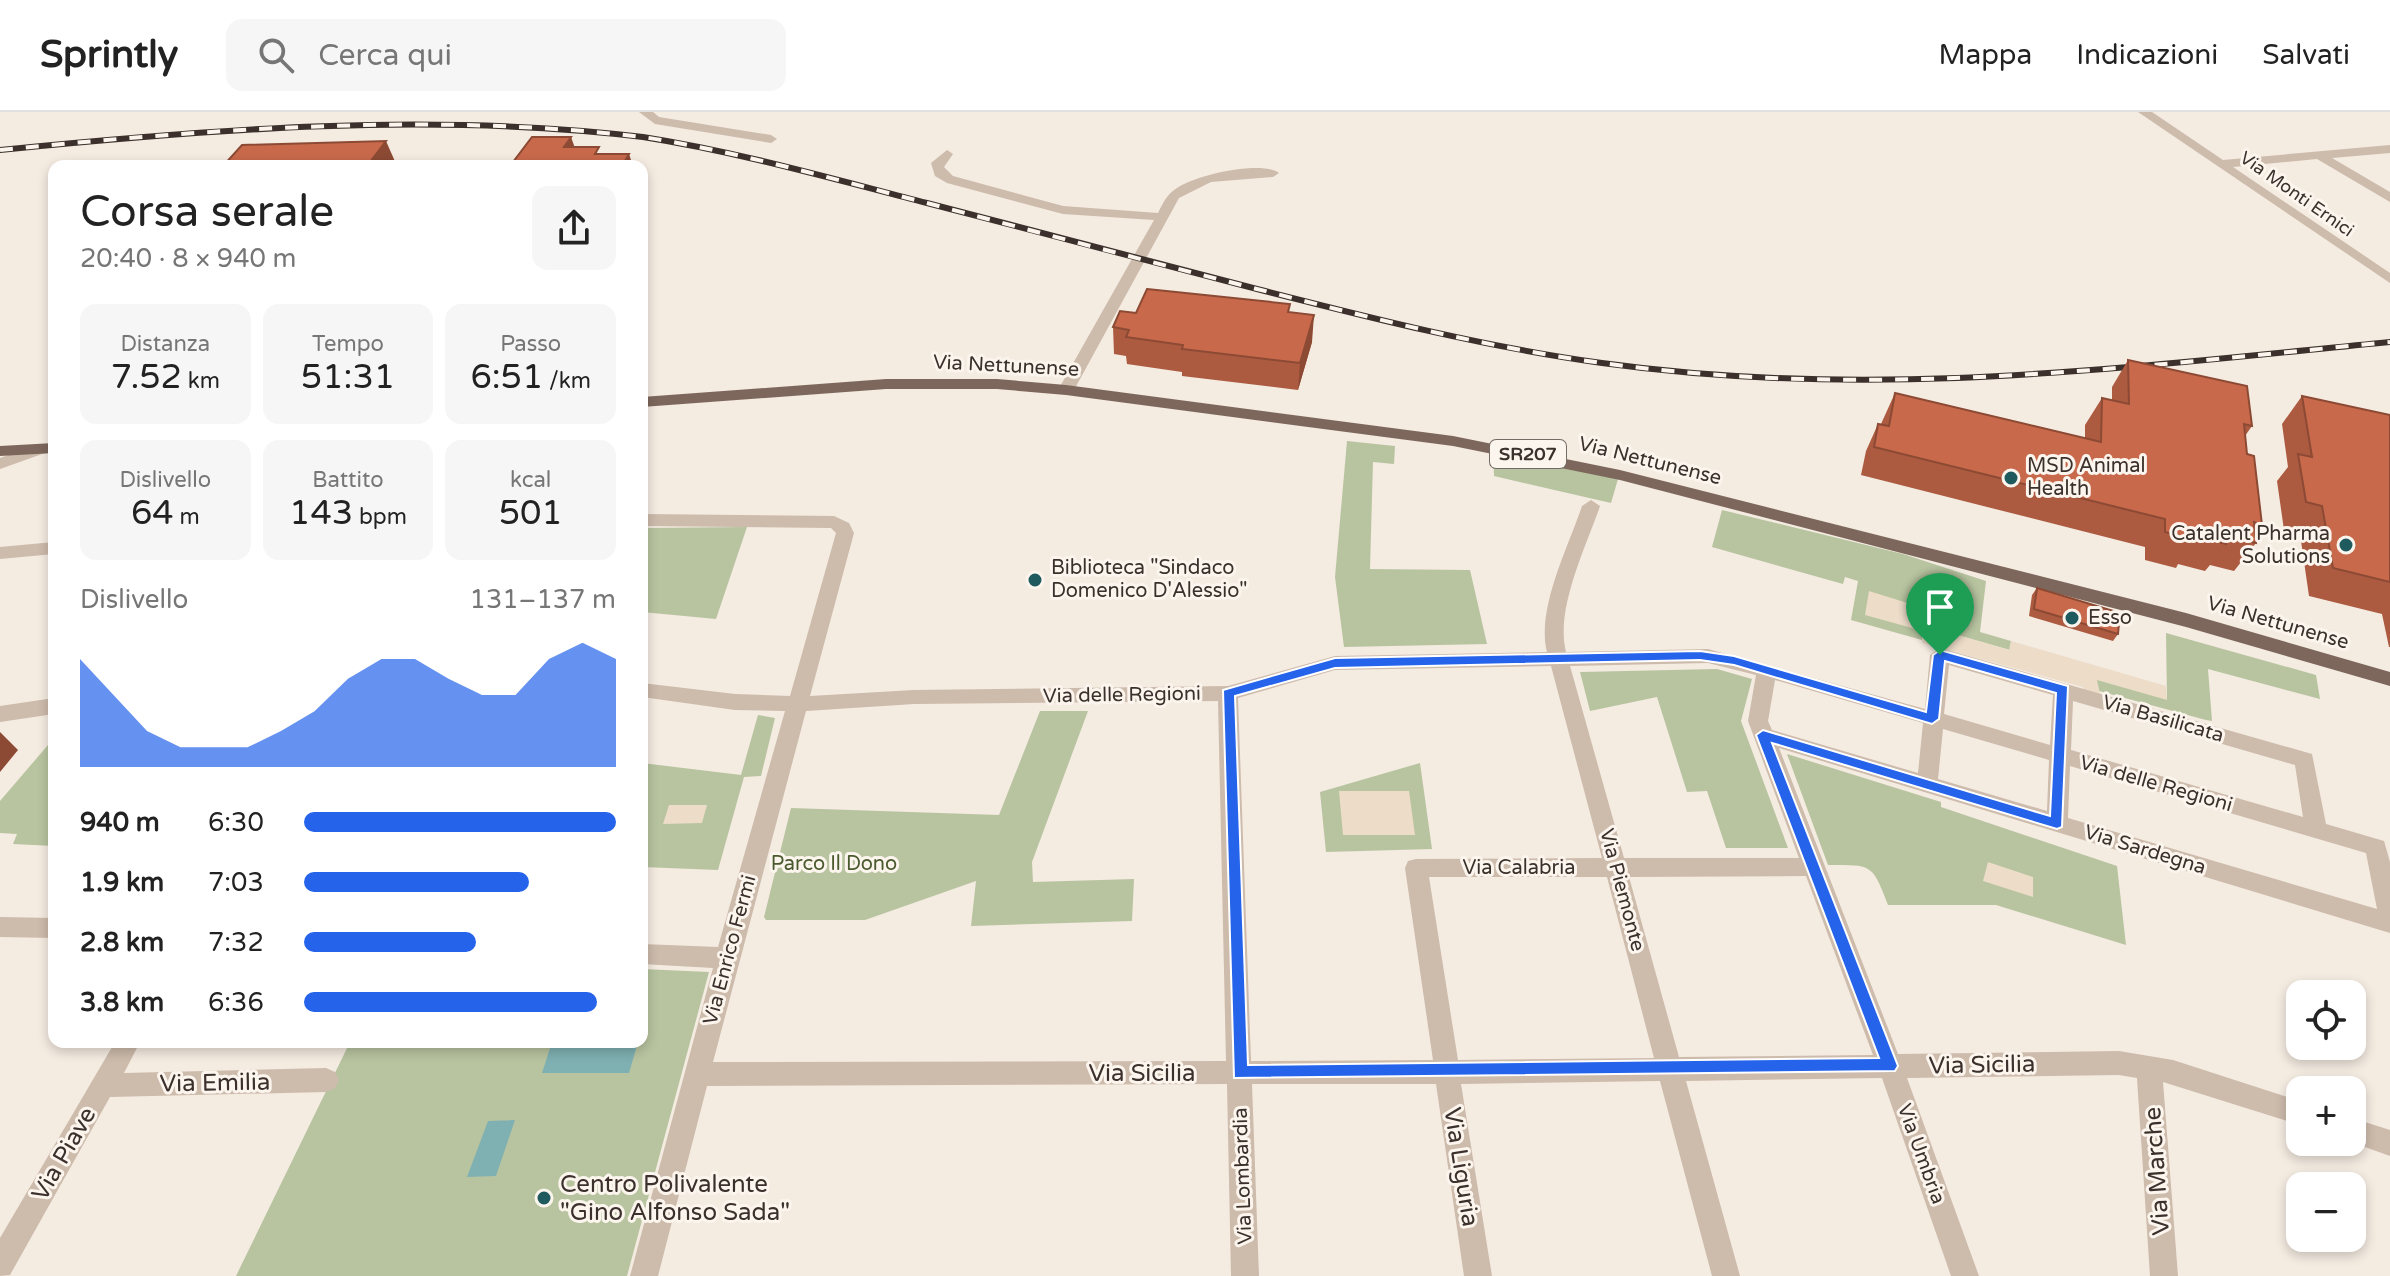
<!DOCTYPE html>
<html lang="it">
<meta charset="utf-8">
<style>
:root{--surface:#fff;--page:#f6f6f6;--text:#222;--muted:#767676;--line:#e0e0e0;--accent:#2563eb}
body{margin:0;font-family:"Varela Round",sans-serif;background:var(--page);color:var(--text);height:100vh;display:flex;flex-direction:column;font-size:30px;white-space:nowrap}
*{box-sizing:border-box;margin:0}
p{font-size:26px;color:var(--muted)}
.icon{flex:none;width:44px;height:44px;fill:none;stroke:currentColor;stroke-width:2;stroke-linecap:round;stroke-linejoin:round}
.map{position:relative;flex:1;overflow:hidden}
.side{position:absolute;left:48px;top:48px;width:600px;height:888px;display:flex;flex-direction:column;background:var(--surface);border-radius:16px;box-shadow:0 4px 12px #0003}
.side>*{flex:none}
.fabs{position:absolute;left:2286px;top:868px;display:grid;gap:16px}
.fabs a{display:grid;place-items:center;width:80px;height:80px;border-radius:16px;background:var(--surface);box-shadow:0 4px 12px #0003;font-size:40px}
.pin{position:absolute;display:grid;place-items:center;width:68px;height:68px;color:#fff;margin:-82px -34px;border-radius:50% 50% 50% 0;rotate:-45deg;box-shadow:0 0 8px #0007}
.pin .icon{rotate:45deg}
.round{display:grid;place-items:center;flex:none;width:84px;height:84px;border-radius:16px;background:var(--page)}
.overview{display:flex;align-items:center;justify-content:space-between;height:136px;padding:0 32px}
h1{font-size:44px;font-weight:600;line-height:60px}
.figures{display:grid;grid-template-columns:repeat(3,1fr);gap:12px;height:136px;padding:8px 32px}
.figures div{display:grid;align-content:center;border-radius:16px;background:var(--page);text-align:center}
.figures b{font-size:34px;font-weight:600}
.figures small{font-size:22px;font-weight:400}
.figures p{font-size:22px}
.chart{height:224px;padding:16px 32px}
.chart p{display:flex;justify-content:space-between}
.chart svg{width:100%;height:144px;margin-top:8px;fill:var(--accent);opacity:.7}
ul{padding:0 32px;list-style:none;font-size:26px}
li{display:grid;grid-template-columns:128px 96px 1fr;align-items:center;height:60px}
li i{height:20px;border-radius:10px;background:var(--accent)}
header{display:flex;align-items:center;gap:48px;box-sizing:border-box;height:112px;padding:0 40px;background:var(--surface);border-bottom:2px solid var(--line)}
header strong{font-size:38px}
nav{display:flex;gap:44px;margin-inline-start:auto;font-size:28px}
.search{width:560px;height:72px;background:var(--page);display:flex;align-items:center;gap:20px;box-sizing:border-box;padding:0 28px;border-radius:16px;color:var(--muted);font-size:30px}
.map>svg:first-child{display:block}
.green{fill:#b8c4a0}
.plaza{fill:#ecdcc8}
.water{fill:#7fb0b2}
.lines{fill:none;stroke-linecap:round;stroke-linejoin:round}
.minor{fill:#cdbbac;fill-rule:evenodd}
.major{fill:#7d675c;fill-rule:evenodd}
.rail-casing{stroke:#3b302b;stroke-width:6}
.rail{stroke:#fbf5ee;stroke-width:4;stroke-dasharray:13;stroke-linecap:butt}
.wall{fill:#ac5a40}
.shaded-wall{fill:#8c4a34}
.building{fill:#c8694b;stroke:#8c4a34;stroke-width:2}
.route{fill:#2563eb;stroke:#fff;stroke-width:2;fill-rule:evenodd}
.poi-dot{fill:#1f5a5e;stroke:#fbf5ee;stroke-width:3}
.labels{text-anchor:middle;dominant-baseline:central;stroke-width:6;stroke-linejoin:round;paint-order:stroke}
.far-street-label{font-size:18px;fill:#3b302b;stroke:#fbf5ee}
.shield{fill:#fbf5ee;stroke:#756b66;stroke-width:2}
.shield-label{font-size:18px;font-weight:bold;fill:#3b302b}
.street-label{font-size:20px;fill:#3b302b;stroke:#fbf5ee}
.poi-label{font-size:20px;fill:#3b302b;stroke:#fbf5ee;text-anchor:start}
.park-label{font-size:20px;fill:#4a5a2e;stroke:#fbf5ee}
.near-street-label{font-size:24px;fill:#3b302b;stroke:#fbf5ee}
.near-poi-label{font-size:24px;fill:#3b302b;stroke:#fbf5ee;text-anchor:start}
</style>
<header>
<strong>Sprintly</strong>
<div class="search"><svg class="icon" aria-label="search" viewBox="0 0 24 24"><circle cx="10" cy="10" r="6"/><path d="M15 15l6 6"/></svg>Cerca qui</div>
<nav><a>Mappa</a><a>Indicazioni</a><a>Salvati</a></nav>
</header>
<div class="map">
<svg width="2390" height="1164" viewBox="0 0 2390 1164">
<rect width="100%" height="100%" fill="#f4ebe1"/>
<path class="green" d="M1347,329l48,5 -1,18 -21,-2 -3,107 100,1 17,74 -143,3 -9,-70z
M1493,338l125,29 -7,24 -117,-27z
M1722,398l181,44 83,27 -6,51 31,9 -1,9 -77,-22 -10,3 -1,9 -71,-20 7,-39 -13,-4 -2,7 -131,-37z
M747,415l-31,92 -74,-7v-84z
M2166,521l150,42 4,24 -112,-30 4,52 -6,-1 -107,-29 -3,-4v-8l71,20z
M1717,557l35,10 -11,42 47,127h-62l-19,-57 -20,1 -30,-95 -67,14 -10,-39z
M1040,599h48l-56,151 1,20 101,-3 -2,42 -161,5 5,-45 -111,39h-99l-2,-3 27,-109 208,7z
M758,603l17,3 -14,58 -17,1 -26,93 -76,-3v-104l99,12z
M54,626v108l-41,-2 4,-10 -17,-1v-32z
M1787,642l154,48v5l176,59 9,79 -130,-40h-108c-16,-42 -16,-40 -60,-40z
M1420,651l12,86 -106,3 -6,-60z
M642,857l67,3 -82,304h-391l114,-234h292z"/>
<path class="plaza" d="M1946,465l16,4 -3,44 -25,-7 -1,10 76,22 2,-9 155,45 1,14 -70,-20 3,14 -17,-4v-3l-161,-44 1,-12 -58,-16 4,-24 64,20 3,-33 9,2z
M1339,679h70l6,44h-72z
M669,693h38l-5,18 -39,1z
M1988,750l45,15v20l-50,-16z"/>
<path class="water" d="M552,930h86l-9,31h-87z
M515,1008l-19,56 -29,1 21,-56z"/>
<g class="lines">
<path class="minor" d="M639,0h14l6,5 112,18 6,4 -6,4 -116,-19z
M2138,0h14l71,48 167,-15v8l-58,5 58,34v10l-73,-43 -84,8 157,106v10z
M947,38l6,4 -9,13 9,9 110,30 95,7c5,-10 9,-19 19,-25 18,-13 85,-28 102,-15l-6,4 -62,5 -32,16 -105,192 -8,5 -8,-5 96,-170 -91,-6 -116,-31 -12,-7 -4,-13z
M39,332l6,1 2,4 -2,4 -45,16v-11z
M1591,388l9,6c-14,41 -45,103 -34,146l142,-3 217,60 5,-54 10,-7 372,106 14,70 58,17 6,21v71l-611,-185 119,306 221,-3 54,9 127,41v24l-137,-43 15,194h-28l-13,-198 -18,-3 -212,3 72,198h-28l-69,-198 -196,3 54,195h-28l-52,-195 -199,3 31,192h-28l-28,-192h-184l7,192h-28l-4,-192 -520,2 -49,190h-28l83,-308 -71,-4v-20l76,3 67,-236 -50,-1 -93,-13v-14l93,11 55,2 46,-163 -5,-5 -189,-2v-12l192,2 15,7 5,10 -44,163 104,-6 314,-4 107,-30 212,-4c-11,-43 21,-104 35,-146zM1708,551l48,12 -8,46 51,137h-175l-54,-192zM1949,553l104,30 -3,50 -106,-31zM1551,554l51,192 -186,1 -8,2 -3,7 28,192 -182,1 -13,-363 97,-28zM1775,568l148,43 -5,50 -146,-43 -4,-9zM1218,589l8,360 -513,1 93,-351 108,-7zM2073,589l222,64 8,52 -232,-67zM1943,617l106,31 -2,51 -109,-32zM2070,654l296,87 11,56 -309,-91zM1806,764l67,179 -194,2 -50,-180zM1429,765h178l47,181 -196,2z
M54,430v12l-54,5v-12z
M54,586v16l-54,8v-16z
M0,805l54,1v20l-54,-1z
M115,930h25l-16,31 202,-5 9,4 4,8 -4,8 -9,4 -216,5 -100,178 -10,1v-38z
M2352,1006l38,12v26l-39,-14z"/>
<path class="major" d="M886,267h111l69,6 387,51 167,34 566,143 204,59v14l-204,-59 -566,-147 -167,-34 -387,-51 -69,-6h-111l-244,18v-10z
M54,331v10l-54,3v-10z"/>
<g class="rail-casing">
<path id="rail" d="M0,38c211,-21 432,-38 643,-13 96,15 190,42 284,66 110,29 220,58 330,86 114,29 228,58 345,74 271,37 519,5 788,-21"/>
</g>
<use href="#rail" class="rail"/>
</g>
<path class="wall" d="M1290,200l22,30 -14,48 -116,-14v-4l-55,-8 -1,-8 -12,-2 -1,-27 23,-14z
M2128,248l124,66 -7,10 2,18 15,71 -7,8 1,10 -22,28 -24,-6 -5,6 -27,-7 -2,4 -31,-8v-13l-284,-72 5,-24 12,-27h3l14,-31 190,45v-13l17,-27 10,2v-13z
M2302,284l88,19v232h-1l-7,-33 -73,-18 -9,-62 -16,-4 -7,-49 11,-14 -6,-43z
M2037,476l81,46 -5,7 -84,-25 3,-21z"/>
<path class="shaded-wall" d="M571,25l9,25 -16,-15z
M386,29l11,25h-30z
M629,42l4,12h-11z
M1314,203l-2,27 -14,48 2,-27z
M0,620l18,18 -18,22z"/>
<path class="building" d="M532,25h39l-7,10h35l-4,7h34l-7,12h-112z
M386,29l-19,25h-144l19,-21z
M1147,177l143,15 -2,8 26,3 -14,48 -118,-14 1,-4 -57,-8 3,-7 -16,-3 7,-16 16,2z
M2128,248l119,26 5,40 -8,-2 3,30 7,2 8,69 -8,-3 2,21 -30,-7v8l-30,-8v4l-31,-8v-13l-291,-72 4,-23 11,2 6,-33 206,49 1,-44 27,6z
M2302,284l88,19v167l-57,-14 -11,-62 -16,-4 -8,-48 14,3z
M2037,476l83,25 -2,21 -84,-25z"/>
<path class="route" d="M1940,538l128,36 -6,141 -5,2 -285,-86 126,323 -3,5 -661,7 -11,-388 112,-32 365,-7 34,5 192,56 7,-57zM1700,548l34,5 198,59 7,-5 6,-58 111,32 -6,123 -287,-86 -7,5 123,323 -631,7 -13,-369 100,-28z"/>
<g class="poi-dot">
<circle cx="2011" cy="366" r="8"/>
<circle cx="2346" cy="433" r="8"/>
<circle cx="1035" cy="468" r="8"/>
<circle cx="2072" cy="506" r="8"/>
<circle cx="544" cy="1086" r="8"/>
</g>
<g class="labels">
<g class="far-street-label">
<text transform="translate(2297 82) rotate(35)">Via Monti Ernici</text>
</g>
<rect class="shield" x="1490" y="328" width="76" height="28" rx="6"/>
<g class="shield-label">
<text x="1528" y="342">SR207</text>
</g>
<g class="street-label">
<text transform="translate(1006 254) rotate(3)">Via Nettunense</text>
<text transform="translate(1650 349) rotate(14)">Via Nettunense</text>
<text transform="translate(2278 511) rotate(16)">Via Nettunense</text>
<text transform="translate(1122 583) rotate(-1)">Via delle Regioni</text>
<text transform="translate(2163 607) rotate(16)">Via Basilicata</text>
<text transform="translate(2156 672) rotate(16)">Via delle Regioni</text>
<text transform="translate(2145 738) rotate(17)">Via Sardegna</text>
<text x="1519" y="756">Via Calabria</text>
<text transform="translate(1622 778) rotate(75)">Via Piemonte</text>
<text transform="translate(730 838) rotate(-75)">Via Enrico Fermi</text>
<text transform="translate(1921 1042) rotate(70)">Via Umbria</text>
<text transform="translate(1243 1064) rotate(-92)">Via Lombardia</text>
</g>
<g class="poi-label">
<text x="2027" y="354">MSD Animal<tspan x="2027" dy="23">Health</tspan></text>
<text x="2330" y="422" text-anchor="end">Catalent Pharma<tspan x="2330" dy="23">Solutions</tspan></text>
<text x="1051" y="456">Biblioteca "Sindaco<tspan x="1051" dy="23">Domenico D'Alessio"</tspan></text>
<text x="2088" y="506">Esso</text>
</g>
<g class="park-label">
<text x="834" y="752">Parco Il Dono</text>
</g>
<g class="near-street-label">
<text transform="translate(1982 953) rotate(-1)">Via Sicilia</text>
<text x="1142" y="961">Via Sicilia</text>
<text transform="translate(215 971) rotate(-1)">Via Emilia</text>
<text transform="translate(64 1042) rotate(-60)">Via Piave</text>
<text transform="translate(1461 1055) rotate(81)">Via Liguria</text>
<text transform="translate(2157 1059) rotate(-94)">Via Marche</text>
</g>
<g class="near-poi-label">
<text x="560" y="1072">Centro Polivalente<tspan x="560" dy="28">"Gino Alfonso Sada"</tspan></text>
</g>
</g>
</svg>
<div class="fabs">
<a><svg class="icon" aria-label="locate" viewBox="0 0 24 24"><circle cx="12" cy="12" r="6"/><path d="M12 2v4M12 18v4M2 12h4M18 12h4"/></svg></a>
<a>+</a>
<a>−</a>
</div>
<div class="pin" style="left:1940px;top:543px;background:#1e9e55"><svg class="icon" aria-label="arrive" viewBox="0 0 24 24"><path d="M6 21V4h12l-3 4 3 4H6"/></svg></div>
<section class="side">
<div class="overview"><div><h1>Corsa serale</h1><p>20:40 · 8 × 940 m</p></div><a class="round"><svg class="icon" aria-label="share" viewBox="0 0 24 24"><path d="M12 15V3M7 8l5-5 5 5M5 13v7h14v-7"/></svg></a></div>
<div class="figures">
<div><p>Distanza</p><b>7.52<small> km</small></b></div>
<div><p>Tempo</p><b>51:31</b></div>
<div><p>Passo</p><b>6:51<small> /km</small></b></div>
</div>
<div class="figures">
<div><p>Dislivello</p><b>64<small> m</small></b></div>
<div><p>Battito</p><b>143<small> bpm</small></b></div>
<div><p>kcal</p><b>501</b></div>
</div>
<div class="chart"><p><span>Dislivello</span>131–137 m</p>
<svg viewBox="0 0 160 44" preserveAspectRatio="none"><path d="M0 44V11L10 22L20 33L30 38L40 38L50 38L60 33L70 27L80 17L90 11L100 11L110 17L120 22L130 22L140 11L150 6L160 11V44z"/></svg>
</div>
<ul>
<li><b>940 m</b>6:30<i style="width:100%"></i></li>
<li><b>1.9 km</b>7:03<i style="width:72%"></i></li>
<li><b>2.8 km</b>7:32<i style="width:55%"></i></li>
<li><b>3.8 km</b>6:36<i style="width:94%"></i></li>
</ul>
</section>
</div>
